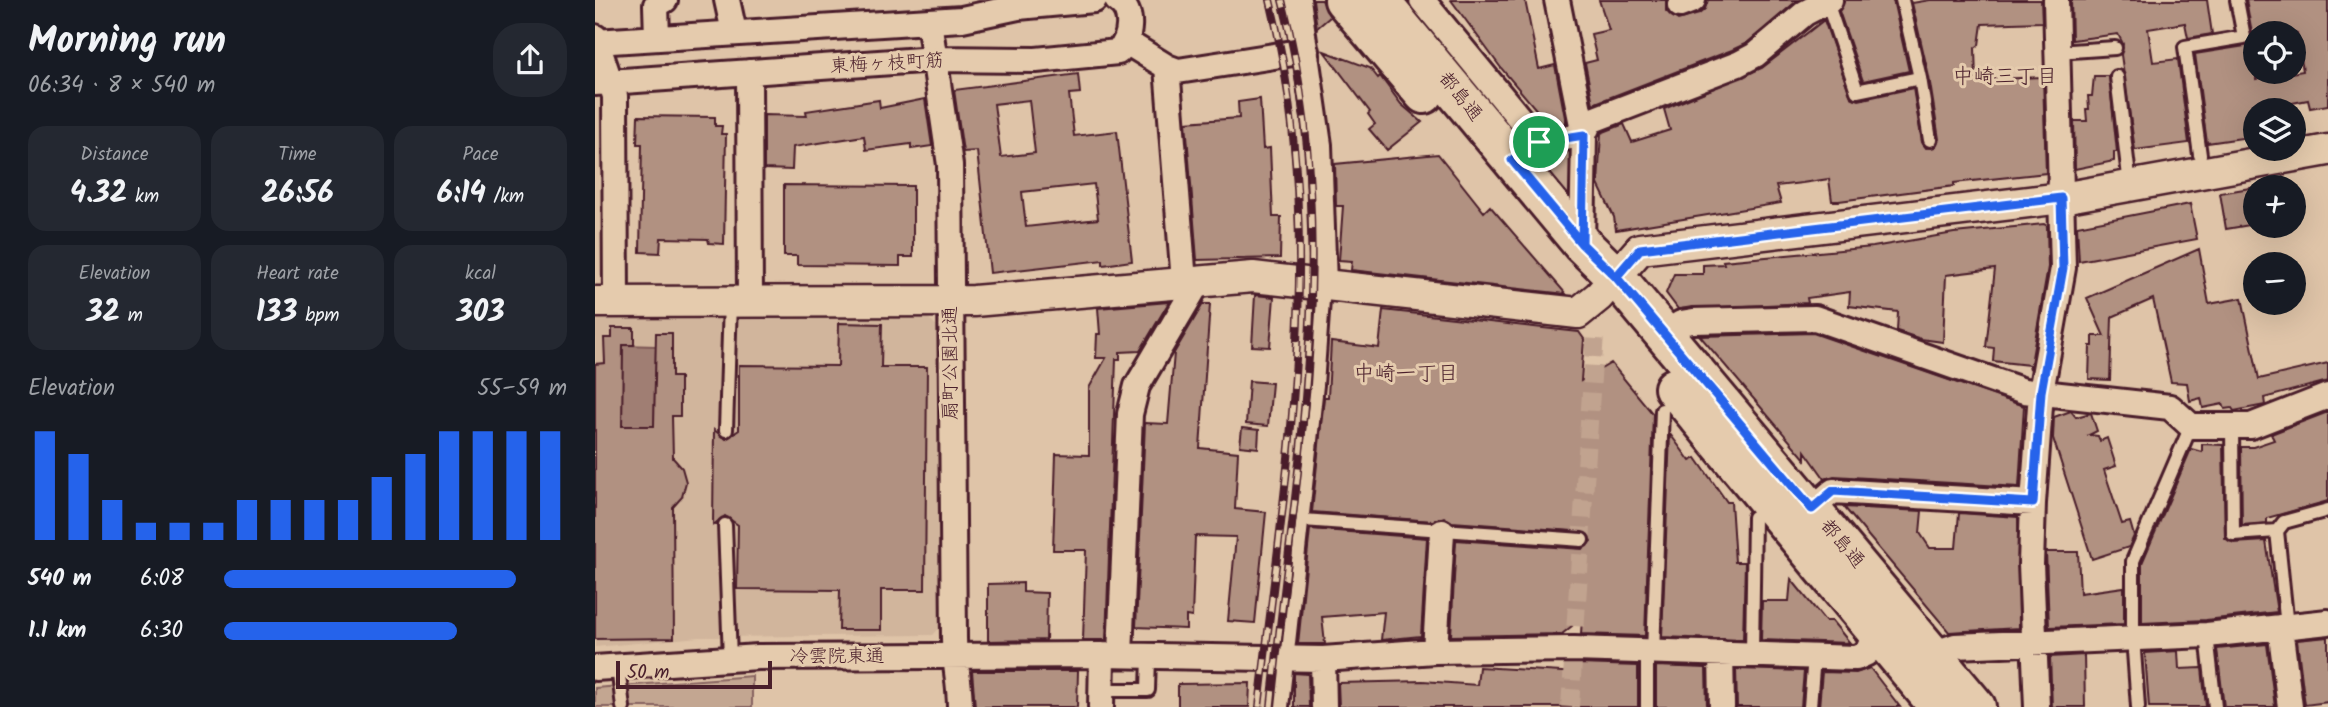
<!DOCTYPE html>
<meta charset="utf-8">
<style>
:root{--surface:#171b24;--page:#242831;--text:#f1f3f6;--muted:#9ea1a6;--accent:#2563eb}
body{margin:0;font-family:Kalam,"Klee One",sans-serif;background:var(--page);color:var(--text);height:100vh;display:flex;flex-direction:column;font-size:26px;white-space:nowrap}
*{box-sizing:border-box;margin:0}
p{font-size:23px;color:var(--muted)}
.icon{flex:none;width:38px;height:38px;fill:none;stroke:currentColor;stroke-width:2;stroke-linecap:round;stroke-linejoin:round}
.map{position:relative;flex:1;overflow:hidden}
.details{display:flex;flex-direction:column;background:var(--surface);width:595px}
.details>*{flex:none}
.controls{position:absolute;left:1648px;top:21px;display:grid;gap:14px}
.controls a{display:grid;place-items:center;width:63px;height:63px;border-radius:50%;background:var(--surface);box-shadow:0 7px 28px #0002;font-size:35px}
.scale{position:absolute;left:21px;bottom:18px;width:156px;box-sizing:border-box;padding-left:7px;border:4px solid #4a1f2b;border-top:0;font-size:19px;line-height:24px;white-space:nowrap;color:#4a1f2b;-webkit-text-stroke:5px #e5cbad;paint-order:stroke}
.pin{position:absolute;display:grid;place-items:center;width:60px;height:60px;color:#fff;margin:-30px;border:4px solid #fff;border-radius:50%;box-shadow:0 2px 7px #0007}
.round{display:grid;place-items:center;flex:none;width:74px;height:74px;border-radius:28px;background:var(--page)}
.overview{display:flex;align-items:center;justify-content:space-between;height:119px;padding:0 28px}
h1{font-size:38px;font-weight:700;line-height:52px}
.stats{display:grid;grid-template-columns:repeat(3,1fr);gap:10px;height:119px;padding:7px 28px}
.stats div{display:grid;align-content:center;border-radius:18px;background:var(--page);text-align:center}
.stats b{font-size:30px;font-weight:700}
.stats small{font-size:19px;font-weight:400}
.stats p{font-size:19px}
.chart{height:196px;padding:14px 28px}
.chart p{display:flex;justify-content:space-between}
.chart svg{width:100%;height:126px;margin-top:7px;stroke:var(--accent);stroke-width:6}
ul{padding:0 28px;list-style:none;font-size:23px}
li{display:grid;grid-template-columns:112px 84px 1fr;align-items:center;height:52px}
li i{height:18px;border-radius:9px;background:var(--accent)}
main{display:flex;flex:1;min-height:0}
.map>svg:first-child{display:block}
.built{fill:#d1b59c}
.green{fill:#c3a691;stroke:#86625e;stroke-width:2}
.water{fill:#a07e73;stroke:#7e5856;stroke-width:2}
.building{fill:#b19181;stroke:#4a1f2b;stroke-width:2;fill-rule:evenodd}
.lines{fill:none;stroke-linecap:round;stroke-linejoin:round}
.pedestrian-tunnel{stroke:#c1a38f;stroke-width:18;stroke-dasharray:18 9;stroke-linecap:butt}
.service-casing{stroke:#4a1f2b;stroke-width:18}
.minor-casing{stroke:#4a1f2b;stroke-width:30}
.tertiary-casing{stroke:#4a1f2b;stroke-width:35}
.primary-casing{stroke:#4a1f2b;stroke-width:44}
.service{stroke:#e5cbad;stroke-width:12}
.minor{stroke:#e5cbad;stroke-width:24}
.tertiary{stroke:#e5cbad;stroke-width:30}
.primary{stroke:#e5cbad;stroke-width:38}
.rail-casing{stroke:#4a1f2b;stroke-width:8}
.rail{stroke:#e5cbad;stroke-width:5;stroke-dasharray:16;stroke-linecap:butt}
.route-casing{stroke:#fff;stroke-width:14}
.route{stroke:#2563eb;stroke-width:9}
.labels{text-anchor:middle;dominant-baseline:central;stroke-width:6;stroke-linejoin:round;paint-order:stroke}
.street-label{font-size:19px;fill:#4a1f2b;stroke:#e5cbad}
.neighbourhood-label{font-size:21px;fill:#4a1f2b;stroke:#e5cbad}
</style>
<main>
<section class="details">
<div class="overview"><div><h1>Morning run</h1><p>06:34 · 8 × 540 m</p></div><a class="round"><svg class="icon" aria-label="share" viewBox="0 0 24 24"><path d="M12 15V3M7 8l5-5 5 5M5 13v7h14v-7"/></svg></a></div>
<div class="stats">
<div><p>Distance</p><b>4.32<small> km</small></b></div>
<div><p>Time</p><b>26:56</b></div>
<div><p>Pace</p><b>6:14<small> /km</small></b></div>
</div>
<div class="stats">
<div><p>Elevation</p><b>32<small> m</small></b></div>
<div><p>Heart rate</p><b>133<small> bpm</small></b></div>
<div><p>kcal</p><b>303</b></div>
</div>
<div class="chart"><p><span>Elevation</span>55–59 m</p>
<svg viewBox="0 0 160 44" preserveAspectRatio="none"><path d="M5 44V6M15 44V14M25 44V30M35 44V38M45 44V38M55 44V38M65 44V30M75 44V30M85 44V30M95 44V30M105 44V22M115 44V14M125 44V6M135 44V6M145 44V6M155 44V6"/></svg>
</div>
<ul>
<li><b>540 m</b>6:08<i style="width:85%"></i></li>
<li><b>1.1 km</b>6:30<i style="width:68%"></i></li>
</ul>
</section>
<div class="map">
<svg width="1733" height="707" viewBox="0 0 1733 707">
<rect width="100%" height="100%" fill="#dfc4a8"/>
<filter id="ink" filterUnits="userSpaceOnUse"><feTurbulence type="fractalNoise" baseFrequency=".0143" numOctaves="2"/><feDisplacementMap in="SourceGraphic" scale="14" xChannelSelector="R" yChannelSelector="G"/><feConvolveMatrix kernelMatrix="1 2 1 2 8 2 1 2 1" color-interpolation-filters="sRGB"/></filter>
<g filter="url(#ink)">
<path class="built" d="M333,318l9,8 6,298 -10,11 -234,2 -104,10v-328z"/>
<path class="green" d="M969,149l10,2 -2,48h-5l-26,-31 2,-13z
M157,676v31h-157v-19z"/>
<path class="water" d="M28,345l33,1 -2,80h-32z"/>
<path class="building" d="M718,0h9l8,17 -13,11z
M856,0h74l14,69 16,-4 11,58 -13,2 -10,-14 -4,2 -38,-45z
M1004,0h67v11l12,9 21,-6 6,-5 3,-9h90l-51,43 -15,7 -139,54 -8,-41 12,-3 -6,-26 18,-4z
M1250,0h48l16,71 -46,10 -24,-70z
M1335,0h111l1,22 -60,2 -3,21 -4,3 1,32 67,-3 3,96 -92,10v3l-115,15h-7l-3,-22 -27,4 -26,3 5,17 -165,27 -2,-13 -16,-33 3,-51 23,-9 8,18 38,-12 -6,-21 98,-41 62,-48 27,77 8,3 54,-12 9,54 4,6 9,-1 4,-8 -10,-62 -17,-74z
M1476,0h136l5,34 -24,4 -3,-15 -37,6 5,33 25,-3 11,84 -54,7 -14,-95 2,-11 -5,-10 -46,6z
M1651,0h82v105l-18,3 -2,-8 -52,10v26l-49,7 -12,-89 50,-8 11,-6v39l47,-8 -6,-38h-45z
M729,51l46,17 8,10 2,-2 21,28 21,18 -35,28 -18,-21 6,-5 -7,-10 2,-2z
M483,74l2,19 -11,1 5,42 43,-5 15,130 -29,4v-5l-113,13 -13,-122 -14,1 -9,-62zM434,100l6,53 -34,4 -7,-53zM499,184l4,35 -72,8 -4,-35z
M1499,76h15l8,76h-3v9l-39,8 -1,-48h13l-1,-12h3l-1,-13h4z
M330,99l7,47 -21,3v-5l-45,6 -2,-14 -71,11 -1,23 -28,-1v-54l43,1 -1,-5 73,-11 1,8z
M665,99l3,50 7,-1 3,69h8l-1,41 -83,2 -11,-138 53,-4 -1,-16z
M43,116l77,1v9h7l-1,8h5l-2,110 -15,-1 -1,-4 -47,-1 -1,15 -20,-1 2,-108h-5z
M843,154l46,58 6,-6 76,88 -215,-24 1,-9 -13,-1 4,-54h-7l-1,-42z
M189,185l129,1v71h-13v9l-103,-1v-9h-13z
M1661,187v37l-30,5 -6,-36z
M1595,204l7,35 -118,22 -2,-35z
M1449,224l3,2 1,41 -18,102 -1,-4 -36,-4 1,-13 -8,-1 9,-78 -49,6 -3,67 -22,-3 -24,-8 1,-19 -49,-6 1,-14 -43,6 1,5 -130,6 -12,-16 8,-19h29v-9l21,-1 -1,-3 150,-14 81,-14z
M1604,249l10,55 33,-6 17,81 69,-16v18l-64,17 1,7 -31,6 -2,-3 -7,1 -2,-5 -20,4 -2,-10 -11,3 -3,-18 -16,-1 -18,-83 -41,18 -2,63 -21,-1 1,-33h3v-10h11l-17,-38z
M660,295l19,2 -4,50 -18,-1z
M574,302l-29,49 -20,1v7h-4l-10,281h-23l3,-90h-33l3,-96 33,1v-67l17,-30h-10l1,-24h3l-2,-26z
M608,304h7l-10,144 38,4 -3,57 31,3 -11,111 -27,-2 8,-84 -41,-1 -3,81 -6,-1v13l-50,-2 9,-204 23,1 6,-71z
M788,310l196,22 5,7 -3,42 30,-18 42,51 -8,222 -64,-2 1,-16 -20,16 -111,2 5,-96 126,9 9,-8 -5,-9 -134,-10 -8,-5 -11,4 -121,-9 12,-115h4l3,-55 48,6z
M244,323l43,1 -1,43h46l-2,223h-44v40h-42l1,-40 -103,-1 1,-64 -13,-9 -12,9 1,-95 12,9 13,-9v-65l99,1z
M17,328h22v17h-11l-1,81h32l2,-93h16v44h8v39h-8l1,42 9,10 4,14 -4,15 -9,10 1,131 -79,1v-275l10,-1 -1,-25h8z
M1218,333l211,73 -5,81 -185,-11 -9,3 -20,-28v8l-105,-123z
M654,381l23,2 -4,43 -22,-2z
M1476,411l5,6 15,-4 6,18 -8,4 9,1 2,5 7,-3 9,28 -12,4 18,54 8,-2 4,14 -5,11 -37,12 -39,-121 1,-21z
M1733,412v89l-61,17v5l-25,2 -1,-78h12l21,-7 -3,-6z
M647,428l17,2 -1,18 -18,-2z
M1075,434l20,27 6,-3 31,44h4l4,60h10l-2,78 -81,-3z
M1607,444l21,1 2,93 9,5 32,-2 11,71 -71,8 -64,3v-60l49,-114 11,3z
M1249,507l78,4 -2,22 10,15h26l3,-35 59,4 1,111 -70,4z
M715,529l117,9 -6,98 -40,4 3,-28 -62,5 3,27h-27z
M1451,552h32l2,41 44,-6v37l-75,3z
M1196,579l34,42h7l18,22 -89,-3 1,-39h27z
M428,583v9l24,1 -1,47 -58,1v-57z
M1733,637v65l-23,3 -8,-65z
M1672,644l8,63h-51l-7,-58z
M1583,651l1,18 23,-1 4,39h-57l-4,-54z
M1489,655l1,52h-33l-2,-50z
M984,664l59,2v41h-299l-1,-24 85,-2 54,4 2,-18 99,6z
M1061,666l50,2 1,39h-51z
M1275,668l30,39h-81l3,-35 34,1z
M1141,669l68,2 -3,36h-64z
M377,671h106l-1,36h-102z
M699,673l14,1 1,33h-15z
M655,683l-1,24h-71v-23z"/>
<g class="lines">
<path class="pedestrian-tunnel" d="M975,707l25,-374"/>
<g class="service-casing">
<path id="service" d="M1232,2l30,89 63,-13 -18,-78
M1462,52l58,-4
M1522,77l13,108
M1325,78l10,62
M1605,155l-15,-108 59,-10 -7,-37
M1637,426l1,108 44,-3
M131,430l4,-129
M708,520l279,20
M130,525l5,134
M1692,627l-10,-96 7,-9 44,-12
M1612,635l8,72
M1058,653l9,-243
M1157,653l2,-136
M23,667l5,40
M506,690h47l1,-34
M687,707l35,-322 7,-100
M1052,707v-53
M1215,707l4,-51
M1543,707l-5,-70v-76l58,-135"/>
</g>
<g class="minor-casing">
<path id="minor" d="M132,0l7,32
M703,0l21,145 5,139
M827,0l117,142
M962,0l27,135 -2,109
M1085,5l13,-5
M334,21l21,144 4,473c0,23 6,45 6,69
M0,37l20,59 1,206
M62,38l-1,-33 9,-5
M0,42l367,-23 56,-12 76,-7
M533,43l39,24 17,215
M572,67l11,4 128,-20
M154,72l1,230
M0,83l340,-24 101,1 82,-8c13,-13 17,-41 -1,-52
M989,135l6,-14 148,-57 17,-9 50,-42 25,-13
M930,151l14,-9 45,-7
M1069,334l17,-11 12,-2 122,-3 209,73 146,16 21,19h60l77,-30
M1217,509l21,-18 200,12
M1685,627l10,80
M840,651l7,-119
M1126,653l1,54
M1337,654l23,-8 252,-11 121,-13
M525,655l10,-241 7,-28 62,-105
M728,659l1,48
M0,668l163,-11 344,-2 221,4 112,-8 139,-2 282,9 11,-5 9,-22
M506,707l1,-52
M1442,707l-6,-143 2,-61 8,-111 22,-124 -7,-268"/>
</g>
<g class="tertiary-casing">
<path id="tertiary" d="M0,302l379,-1 279,-24 325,36 21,-17 41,-47 422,-51 266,-48"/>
</g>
<g class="primary-casing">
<path id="primary" d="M749,0l80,94
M784,0l203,244 34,33 360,430
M1079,388l265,319"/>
</g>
<use href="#service" class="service"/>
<use href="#minor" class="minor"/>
<use href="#tertiary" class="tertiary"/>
<use href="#primary" class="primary"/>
<g class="rail-casing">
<path id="rail" d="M664,707c27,-237 69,-471 11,-707
M676,707c24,-235 72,-474 11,-707"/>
</g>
<use href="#rail" class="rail"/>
</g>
</g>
<g class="lines" filter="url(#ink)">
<g class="route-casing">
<path id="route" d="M944,142l-27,18 70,84 34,33 196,232 21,-18 200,12 8,-111 22,-124 -2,-70 -421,51 -24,28 -34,-33 2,-109 -45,7"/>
</g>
<use href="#route" class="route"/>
</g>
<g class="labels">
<g class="street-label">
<text transform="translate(292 64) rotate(-3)">東梅ヶ枝町筋</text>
<text transform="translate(865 97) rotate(51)">都島通</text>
<text transform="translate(356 363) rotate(-90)">扇町公園北通</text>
<text transform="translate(1247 544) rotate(50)">都島通</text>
<text x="242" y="657">冷雲院東通</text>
</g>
<g class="neighbourhood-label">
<text x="1410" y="77">中崎三丁目</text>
<text x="811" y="374">中崎一丁目</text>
</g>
</g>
</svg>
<div class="controls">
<a><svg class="icon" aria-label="locate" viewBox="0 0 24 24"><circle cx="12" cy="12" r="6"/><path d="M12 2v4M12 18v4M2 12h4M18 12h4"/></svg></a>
<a><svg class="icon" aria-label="layers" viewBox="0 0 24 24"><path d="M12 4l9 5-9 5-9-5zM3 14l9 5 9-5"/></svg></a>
<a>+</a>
<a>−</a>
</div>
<div class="scale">50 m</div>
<div class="pin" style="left:944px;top:142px;background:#1e9e55"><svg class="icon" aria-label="arrive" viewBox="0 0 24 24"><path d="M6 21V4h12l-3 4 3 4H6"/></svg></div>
</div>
</main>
